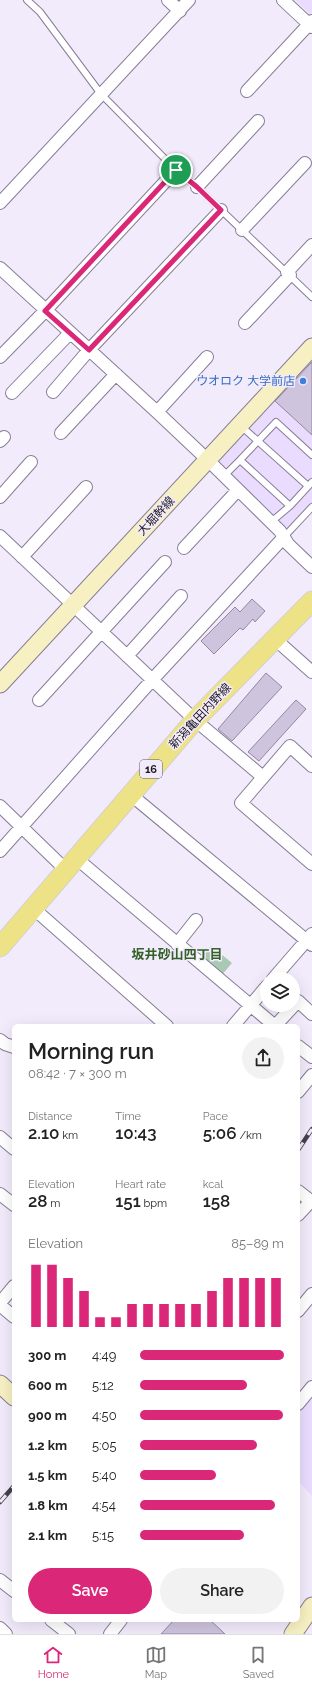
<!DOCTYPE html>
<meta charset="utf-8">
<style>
:root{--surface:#fff;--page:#f2f2f2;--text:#222;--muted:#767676;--line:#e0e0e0;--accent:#db2777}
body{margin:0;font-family:Raleway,"Noto Sans JP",sans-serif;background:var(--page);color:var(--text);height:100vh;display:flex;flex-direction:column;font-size:15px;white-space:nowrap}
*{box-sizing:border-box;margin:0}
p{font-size:13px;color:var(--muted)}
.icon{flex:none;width:22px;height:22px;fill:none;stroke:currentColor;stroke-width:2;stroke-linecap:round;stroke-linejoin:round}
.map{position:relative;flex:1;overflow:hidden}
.details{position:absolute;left:12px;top:1024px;width:288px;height:598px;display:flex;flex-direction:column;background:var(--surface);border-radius:6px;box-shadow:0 4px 16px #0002}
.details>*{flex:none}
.tools{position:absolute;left:260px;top:972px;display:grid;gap:8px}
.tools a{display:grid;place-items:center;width:40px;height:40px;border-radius:50%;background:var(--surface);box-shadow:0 4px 16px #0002;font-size:20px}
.pin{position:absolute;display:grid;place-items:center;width:34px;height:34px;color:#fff;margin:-17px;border:2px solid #fff;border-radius:50%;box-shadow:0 1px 4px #0007}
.round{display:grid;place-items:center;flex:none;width:42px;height:42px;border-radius:21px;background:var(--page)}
.summary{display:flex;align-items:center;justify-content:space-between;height:68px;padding:0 16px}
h1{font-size:22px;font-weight:600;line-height:30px}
.stats{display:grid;grid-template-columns:repeat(3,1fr);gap:6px;height:68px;padding:4px 16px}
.stats div{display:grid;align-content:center}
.stats b{font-size:17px;font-weight:600}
.stats small{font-size:11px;font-weight:400}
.stats p{font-size:11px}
.chart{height:112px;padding:8px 16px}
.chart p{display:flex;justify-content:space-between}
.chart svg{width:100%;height:72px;margin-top:4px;stroke:var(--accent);stroke-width:6}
.primary-button{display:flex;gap:8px;margin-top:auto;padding:8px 16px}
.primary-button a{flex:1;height:46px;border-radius:24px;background:var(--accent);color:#fff;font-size:16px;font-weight:600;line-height:46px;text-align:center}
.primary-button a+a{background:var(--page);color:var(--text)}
ul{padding:0 16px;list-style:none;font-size:13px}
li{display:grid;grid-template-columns:64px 48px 1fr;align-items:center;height:30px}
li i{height:10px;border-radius:5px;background:var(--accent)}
.menu{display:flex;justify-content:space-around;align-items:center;height:56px;border-top:1px solid var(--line);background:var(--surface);font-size:11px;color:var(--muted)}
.menu a{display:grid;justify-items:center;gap:2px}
.menu .selected{color:var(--accent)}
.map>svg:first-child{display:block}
.built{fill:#eadcfe}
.green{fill:#aac9b3}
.building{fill:#cfc4de;stroke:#9288a1}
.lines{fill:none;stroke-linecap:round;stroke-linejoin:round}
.lane-casing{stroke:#877d96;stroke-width:8}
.street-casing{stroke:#877d96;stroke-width:14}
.secondary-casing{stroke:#877d96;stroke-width:19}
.primary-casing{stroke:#d2d1d3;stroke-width:21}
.lane{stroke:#fff;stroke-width:6}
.street{stroke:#fff;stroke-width:12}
.secondary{stroke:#f7f0c2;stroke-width:17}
.primary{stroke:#eee286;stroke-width:19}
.rail-casing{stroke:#45414b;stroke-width:4.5}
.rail{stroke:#f2ebfc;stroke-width:3;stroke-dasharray:9;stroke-linecap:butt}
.route-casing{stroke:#fff;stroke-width:8}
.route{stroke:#db2777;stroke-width:5}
.shop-dot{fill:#3f7fe0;stroke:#f2ebfc;stroke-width:1.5}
.labels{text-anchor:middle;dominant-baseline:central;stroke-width:3;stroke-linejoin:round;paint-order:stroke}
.shield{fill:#f2ebfc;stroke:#5c5763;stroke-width:1}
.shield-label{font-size:11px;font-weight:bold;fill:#1c1821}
.shop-label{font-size:12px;fill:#366cbe;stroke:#f2ebfc;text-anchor:end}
.street-label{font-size:12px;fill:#1c1821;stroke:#f2ebfc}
.neighbourhood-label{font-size:13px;font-weight:bold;fill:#346128;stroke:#f2ebfc}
</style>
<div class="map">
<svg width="312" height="1634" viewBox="0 0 312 1634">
<rect width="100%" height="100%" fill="#f2ebfc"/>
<path class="built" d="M295,0h17v12l-2,2z
M312,359v144l-24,26 -72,-69z
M312,1396v100l-14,-15v-68z"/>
<path class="green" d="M211,946l21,17 -11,13 -20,-17z"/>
<path class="building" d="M312,362v73l-37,-34z
M252,599l13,12 -10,11 -2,-3 -10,11 -3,-2 -26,26 -13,-13 34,-34 5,5z
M266,673l16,14 -50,54 -14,-12z
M296,700l10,9 -47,52 -11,-9z
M174,1620h36l15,14h-64z"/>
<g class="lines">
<g class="lane-casing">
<path id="lane" d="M27,0l13,12 61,82 75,76 21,17 115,110
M241,426l67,60
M224,476l16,-16
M290,506l-50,-46 36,-38 36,33
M271,522l19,-16 22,-24
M284,537l28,-30"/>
</g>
<g class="street-casing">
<path id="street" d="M168,0l12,11
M283,0l29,27
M247,91l65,-70
M197,187l61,-66
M0,203l189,-203
M242,230l63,-67
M0,268l157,144 56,53 67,66 8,13 24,23
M287,272l25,-27
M245,323l45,-48
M0,357l45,-46 131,-141
M53,392l36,-42 132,-140
M12,393l58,-60
M157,412l50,-55
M61,433l55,-59
M0,441l4,-4
M0,497l31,-35
M0,536l195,184 68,57
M184,548l54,-58
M22,557l64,-70
M275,639l37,33
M127,656l54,-60
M39,700l126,-138
M312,766l-22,-20 -49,57 71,61
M130,794l182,151
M0,806l66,64
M0,851l152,-171 132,-143
M76,858l199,168
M33,908l134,118
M177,944l19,-24
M273,979l39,-45
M233,1026l34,-40
M275,1026l23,-25 14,13
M0,1040l5,4 9,3
M298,1046l14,11
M298,1092l14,-17
M0,1137l14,12
M298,1191l14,11
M0,1194l14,11
M298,1215l13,-14
M0,1303l14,-17
M0,1305l14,12
M298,1311l14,-17
M298,1404l14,-17
M0,1580l14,11
M51,1620l18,14
M0,1628l6,6
M110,1634l11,-14"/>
</g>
<g class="secondary-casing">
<path id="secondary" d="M0,684l312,-337
M0,1384l14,13
M293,1634l19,-28"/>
</g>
<g class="primary-casing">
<path id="primary" d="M0,947l195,-227 117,-119"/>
</g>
<use href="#lane" class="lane"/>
<use href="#street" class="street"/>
<use href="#secondary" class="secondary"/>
<use href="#primary" class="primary"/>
<g class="rail-casing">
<path id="rail" d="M298,1150l14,-21
M0,1502l14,-16"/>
</g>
<use href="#rail" class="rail"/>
</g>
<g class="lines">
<g class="route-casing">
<path id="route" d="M176,170l21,17 24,23 -132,140 -44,-39z"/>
</g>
<use href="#route" class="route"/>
</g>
<circle class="shop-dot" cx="303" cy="381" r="4"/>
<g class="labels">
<rect class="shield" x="140" y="760" width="22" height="18" rx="3"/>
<g class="shield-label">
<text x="151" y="769">16</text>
</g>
<g class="shop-label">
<text x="295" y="381">ウオロク 大学前店</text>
</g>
<g class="street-label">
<text transform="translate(156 516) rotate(-47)">大堀幹線</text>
<text transform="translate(200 716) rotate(-47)">新潟亀田内野線</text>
</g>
<g class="neighbourhood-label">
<text x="177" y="954">坂井砂山四丁目</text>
</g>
</g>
</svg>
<div class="tools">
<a><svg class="icon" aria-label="layers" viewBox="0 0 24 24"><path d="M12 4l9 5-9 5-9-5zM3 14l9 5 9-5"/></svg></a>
</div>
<div class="pin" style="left:176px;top:170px;background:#1e9e55"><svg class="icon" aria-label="arrive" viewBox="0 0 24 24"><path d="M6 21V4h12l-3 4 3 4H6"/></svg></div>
<section class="details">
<div class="summary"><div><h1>Morning run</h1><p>08:42 · 7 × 300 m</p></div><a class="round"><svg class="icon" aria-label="share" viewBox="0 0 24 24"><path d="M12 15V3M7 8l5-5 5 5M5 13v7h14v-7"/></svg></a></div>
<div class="stats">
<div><p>Distance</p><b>2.10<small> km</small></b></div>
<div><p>Time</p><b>10:43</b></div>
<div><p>Pace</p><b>5:06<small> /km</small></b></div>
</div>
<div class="stats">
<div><p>Elevation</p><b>28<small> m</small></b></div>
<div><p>Heart rate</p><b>151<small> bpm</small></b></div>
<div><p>kcal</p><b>158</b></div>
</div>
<div class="chart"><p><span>Elevation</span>85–89 m</p>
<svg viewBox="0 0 160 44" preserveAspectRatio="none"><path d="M5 44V6M15 44V6M25 44V14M35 44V22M45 44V38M55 44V38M65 44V30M75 44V30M85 44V30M95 44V30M105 44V30M115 44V22M125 44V14M135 44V14M145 44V14M155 44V14"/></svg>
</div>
<ul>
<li><b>300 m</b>4:49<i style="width:100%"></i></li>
<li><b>600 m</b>5:12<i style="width:74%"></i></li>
<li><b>900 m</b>4:50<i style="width:99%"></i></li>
<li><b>1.2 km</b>5:05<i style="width:81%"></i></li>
<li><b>1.5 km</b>5:40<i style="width:53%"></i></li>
<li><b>1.8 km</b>4:54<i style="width:94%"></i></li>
<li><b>2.1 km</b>5:15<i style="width:72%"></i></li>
</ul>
<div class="primary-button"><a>Save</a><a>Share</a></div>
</section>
</div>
<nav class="menu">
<a class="selected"><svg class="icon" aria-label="home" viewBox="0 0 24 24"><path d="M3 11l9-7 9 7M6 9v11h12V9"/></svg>Home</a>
<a><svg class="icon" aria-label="map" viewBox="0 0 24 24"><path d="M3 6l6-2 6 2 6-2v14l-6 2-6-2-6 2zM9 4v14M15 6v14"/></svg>Map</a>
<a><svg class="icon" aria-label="saved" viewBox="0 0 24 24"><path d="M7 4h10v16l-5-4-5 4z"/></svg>Saved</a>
</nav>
